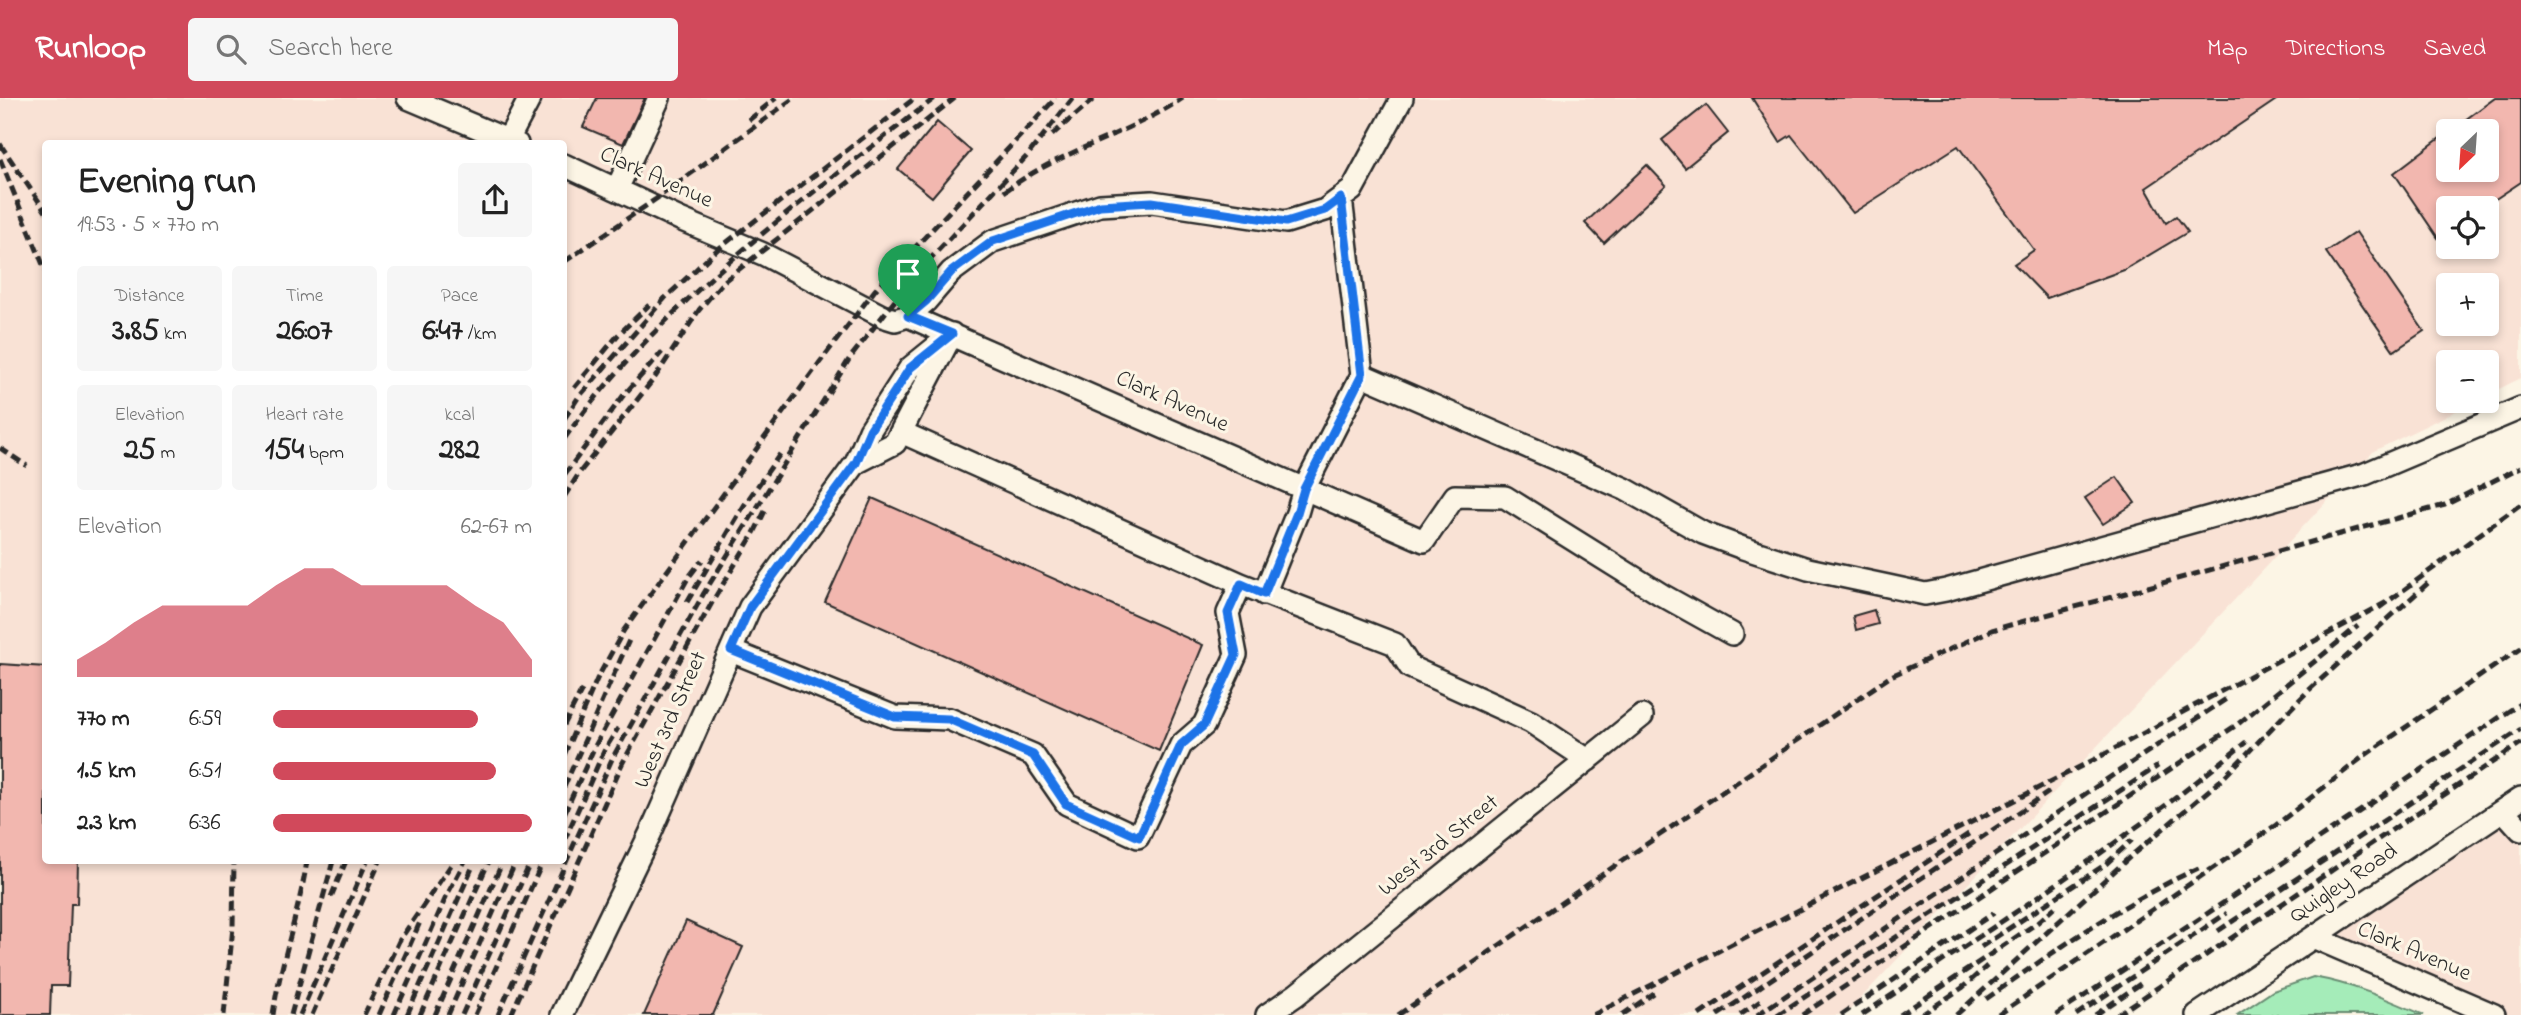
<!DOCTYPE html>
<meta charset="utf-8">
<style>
:root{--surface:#fff;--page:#f6f6f6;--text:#222;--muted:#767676;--accent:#d1495b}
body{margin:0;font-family:"Indie Flower",sans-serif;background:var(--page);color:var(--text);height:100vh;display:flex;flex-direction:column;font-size:26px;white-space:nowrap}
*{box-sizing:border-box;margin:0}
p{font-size:23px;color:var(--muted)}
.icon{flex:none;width:38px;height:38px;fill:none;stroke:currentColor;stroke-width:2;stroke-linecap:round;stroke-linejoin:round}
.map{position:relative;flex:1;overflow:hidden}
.details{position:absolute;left:42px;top:42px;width:525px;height:724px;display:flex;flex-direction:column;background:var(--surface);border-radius:7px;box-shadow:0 4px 10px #0003}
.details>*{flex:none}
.needle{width:46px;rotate:205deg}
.controls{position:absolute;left:2436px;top:21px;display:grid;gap:14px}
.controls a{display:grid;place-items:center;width:63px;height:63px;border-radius:7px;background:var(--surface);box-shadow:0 4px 10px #0003;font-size:35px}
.pin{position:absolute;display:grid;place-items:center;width:60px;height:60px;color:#fff;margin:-72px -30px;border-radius:50% 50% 50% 0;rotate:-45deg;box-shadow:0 0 7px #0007}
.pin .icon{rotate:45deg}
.round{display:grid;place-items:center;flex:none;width:74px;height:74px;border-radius:7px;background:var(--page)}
.overview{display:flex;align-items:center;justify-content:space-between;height:119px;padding:0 35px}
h1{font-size:38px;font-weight:700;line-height:52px}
.metrics{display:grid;grid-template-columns:repeat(3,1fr);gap:10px;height:119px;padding:7px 35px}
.metrics div{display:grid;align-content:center;border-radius:7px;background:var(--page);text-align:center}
.metrics b{font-size:30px;font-weight:700}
.metrics small{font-size:19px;font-weight:400}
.metrics p{font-size:19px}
.chart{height:196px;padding:14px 35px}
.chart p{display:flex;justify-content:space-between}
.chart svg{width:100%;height:126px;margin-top:7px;fill:var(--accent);opacity:.7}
ul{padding:0 35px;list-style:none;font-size:23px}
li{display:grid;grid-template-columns:112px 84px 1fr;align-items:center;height:52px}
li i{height:18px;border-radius:9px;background:var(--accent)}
header{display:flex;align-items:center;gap:42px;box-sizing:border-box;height:98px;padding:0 35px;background:var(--accent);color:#fff}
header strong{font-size:33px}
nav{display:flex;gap:38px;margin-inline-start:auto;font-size:24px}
.search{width:490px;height:63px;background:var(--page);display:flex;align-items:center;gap:18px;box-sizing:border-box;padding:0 24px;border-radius:7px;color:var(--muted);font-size:26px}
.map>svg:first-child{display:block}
.built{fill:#f9e2d5;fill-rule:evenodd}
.green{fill:#a5ecb9;stroke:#688c72;stroke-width:2}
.building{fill:#f2b7af;stroke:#2b2b2b;stroke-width:2}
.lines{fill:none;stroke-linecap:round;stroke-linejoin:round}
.minor-casing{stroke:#2b2b2b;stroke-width:26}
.minor{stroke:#fcf5e5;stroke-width:21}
.rail{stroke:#2b2b2b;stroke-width:5;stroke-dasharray:10 5;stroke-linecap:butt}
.route-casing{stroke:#fff;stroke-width:14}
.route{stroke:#1a73e8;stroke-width:9}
.labels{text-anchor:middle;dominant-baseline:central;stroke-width:6;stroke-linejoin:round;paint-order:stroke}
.street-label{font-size:23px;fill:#2b2b2b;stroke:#fcf5e5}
</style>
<header>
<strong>Runloop</strong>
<div class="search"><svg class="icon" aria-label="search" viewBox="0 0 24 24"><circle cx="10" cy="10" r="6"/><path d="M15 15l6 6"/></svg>Search here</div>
<nav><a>Map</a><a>Directions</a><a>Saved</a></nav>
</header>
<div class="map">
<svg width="2521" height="917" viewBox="0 0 2521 917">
<rect width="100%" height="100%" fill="#fcf5e5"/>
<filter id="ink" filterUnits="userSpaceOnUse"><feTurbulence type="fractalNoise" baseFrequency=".0143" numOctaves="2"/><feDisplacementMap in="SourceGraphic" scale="14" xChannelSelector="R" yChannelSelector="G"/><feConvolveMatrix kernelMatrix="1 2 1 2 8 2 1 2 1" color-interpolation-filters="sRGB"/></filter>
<g filter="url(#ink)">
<path class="built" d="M0,0h2521v280l-34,17v-33h-39v39h28l-102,50 -529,564h-1845zM2448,33h39v39h-39zM46,46h518v717h-518zM2448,110h39v39h-39zM2448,187h39v39h-39z
M2521,700v217h-27l-181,-78z"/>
<path class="green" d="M2313,879c40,7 74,22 111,38h-187l36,-24z"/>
<path class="building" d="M597,0h48l-22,46 -40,-17z
M1752,0h527l-133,90 20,35 10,-7 12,16 -64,38 -77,28 -33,-34 20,-14 -76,-104 -105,67 -62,-78 -11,7z
M2495,0h26v84l-39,26h-34v23l-10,7 -44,-65 54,-41v38h39v-39h-37z
M1706,7l22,28 -43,35 -23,-28z
M937,24l34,29 -39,46 -34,-28z
M1647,67l19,20 -62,58 -19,-20z
M2356,134l68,99 -30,20 -68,-99z
M2117,379l18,26 -32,21 -18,-26z
M872,400l331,147 -44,106 -334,-149z
M1874,512l4,14 -22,6 -3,-14z
M0,566l46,3v194h32l-1,43h-6l-3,82h-17l-1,29h-50z
M686,823l57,26 -30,68h-69z"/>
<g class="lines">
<g class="minor-casing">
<path id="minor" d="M408,0l109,46
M508,42l22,-42
M564,67l118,55 81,34 119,62 13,4 13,-4 516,225 31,-45 50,1 157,98 70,39
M617,91l42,-91
M1341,100l21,177 263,114 78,44 40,15 65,21 80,17 37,8 21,-4 419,-116 156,-66
M908,218l18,-15 25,-29 42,-31 107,-36 52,-3 134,20 39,-12 27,-20 50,-92
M901,334l340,152 154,60 15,23 121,55 57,38
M1264,496l33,-81 7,-24 58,-114
M731,553l164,66 54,2 84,36 34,49 71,33 43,-92 23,-20 32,-70 -8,-42 13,-29
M2503,712l18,20
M2313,839l181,78
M562,917l88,-181 100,-227 106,-144 14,-33 40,-62 42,-34 -57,109 -39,20
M1267,917l29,-20 346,-279
M2197,917l324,-217"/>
</g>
<use href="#minor" class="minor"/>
<path class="rail" d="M749,22l27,-22
M1052,37l43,-37
M0,46l46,68
M0,61l46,113
M1004,94c54,-41 122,-56 179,-94
M564,164l92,-63 138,-101
M574,290l44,-53 31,-30
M564,321l14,-21 87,-100 53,-49 197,-151
M564,341c99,-138 238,-238 371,-341
M0,350l27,18
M564,377l59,-79 39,-44
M564,399l16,-25 76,-96 43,-66 24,-28 232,-184
M687,504l58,-98 35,-50
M2379,510l142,-104
M564,627l18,-35
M564,657l33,-76 27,-49 196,-268 55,-72 181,-192
M564,689l66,-149
M564,716l31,-68 93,-168 14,-18
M564,743l40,-90 14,-23
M331,799l15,-36
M2218,833l303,-202
M1981,849l125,-83 26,-24
M1986,901c70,-49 139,-98 217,-133
M224,917l9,-88 1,-66
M273,917c7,-52 26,-102 34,-154
M291,917l42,-154
M300,917l67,-154
M312,917l68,-154
M364,917l35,-74 52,-76
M379,917l41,-93
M394,917l52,-118 19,-36
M407,917l65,-147
M420,917l69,-154
M435,917l68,-154
M448,917l68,-154
M462,917l69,-154
M475,917l68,-154
M498,917l114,-256 92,-166 146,-235 64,-82 113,-120 46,-58
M511,917l111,-251 92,-165 40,-66 12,-24
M1398,917l493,-339 101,-46 453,-125 76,-38
M1593,917l508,-259 286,-154
M1622,917l32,-22
M1699,917l271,-182
M1718,917l331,-223
M1740,917l22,-15
M1757,917l472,-318
M1777,917l381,-249
M1802,917l436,-291 120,-98
M1841,917l153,-102
M1862,917c130,-87 263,-173 384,-273
M1900,917l137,-92 18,-16
M1921,917l41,-27 25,-22
M1956,917l175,-159 90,-76 87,-89 120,-108
M1998,917l278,-190 88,-69 157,-108
M2056,917l465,-312
M2076,917l151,-102
M2095,917l48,-33
M2117,917l404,-272"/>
</g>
</g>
<g class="lines" filter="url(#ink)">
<g class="route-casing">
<path id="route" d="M1341,100l21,177 -58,114 -7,24 -33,81 -23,-10 -13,29 8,42 -32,70 -23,20 -42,92 -73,-33 -33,-49 -84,-36 -54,-2 -164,-67 19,-43 106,-144 14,-33 40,-62 42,-34 -44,-18 18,-15 25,-29 42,-31 107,-36 52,-3 134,20 39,-12z"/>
</g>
<use href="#route" class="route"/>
</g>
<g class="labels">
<g class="street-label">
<text transform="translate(656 80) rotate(24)">Clark Avenue</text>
<text transform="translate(1172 304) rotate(24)">Clark Avenue</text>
<text transform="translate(671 622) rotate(-66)">West 3rd Street</text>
<text transform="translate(1439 748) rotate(-39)">West 3rd Street</text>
<text transform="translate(2344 786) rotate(-34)">Quigley Road</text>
<text transform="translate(2414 854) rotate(23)">Clark Avenue</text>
</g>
</g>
</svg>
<div class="controls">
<a><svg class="needle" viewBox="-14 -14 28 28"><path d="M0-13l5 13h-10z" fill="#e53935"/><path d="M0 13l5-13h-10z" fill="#767676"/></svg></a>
<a><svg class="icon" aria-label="locate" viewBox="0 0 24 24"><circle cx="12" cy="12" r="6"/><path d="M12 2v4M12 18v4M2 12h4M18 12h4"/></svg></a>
<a>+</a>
<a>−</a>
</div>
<div class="pin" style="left:908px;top:218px;background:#1e9e55"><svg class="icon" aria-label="arrive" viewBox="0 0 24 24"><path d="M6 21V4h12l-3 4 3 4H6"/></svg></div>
<section class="details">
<div class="overview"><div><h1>Evening run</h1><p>19:53 · 5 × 770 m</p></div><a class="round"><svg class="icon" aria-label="share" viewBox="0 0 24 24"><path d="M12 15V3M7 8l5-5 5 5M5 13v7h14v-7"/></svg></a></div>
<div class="metrics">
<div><p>Distance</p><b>3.85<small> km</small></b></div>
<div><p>Time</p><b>26:07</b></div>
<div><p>Pace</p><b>6:47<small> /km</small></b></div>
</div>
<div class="metrics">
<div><p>Elevation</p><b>25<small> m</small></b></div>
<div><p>Heart rate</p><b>154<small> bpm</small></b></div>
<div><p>kcal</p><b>282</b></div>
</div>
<div class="chart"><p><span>Elevation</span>62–67 m</p>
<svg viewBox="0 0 160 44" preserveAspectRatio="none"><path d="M0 44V38L10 32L20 25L30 19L40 19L50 19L60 19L70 12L80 6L90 6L100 12L110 12L120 12L130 12L140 19L150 25L160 38V44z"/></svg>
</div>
<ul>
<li><b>770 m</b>6:59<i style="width:79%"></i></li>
<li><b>1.5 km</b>6:51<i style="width:86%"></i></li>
<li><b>2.3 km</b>6:36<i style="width:100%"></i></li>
</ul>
</section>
</div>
